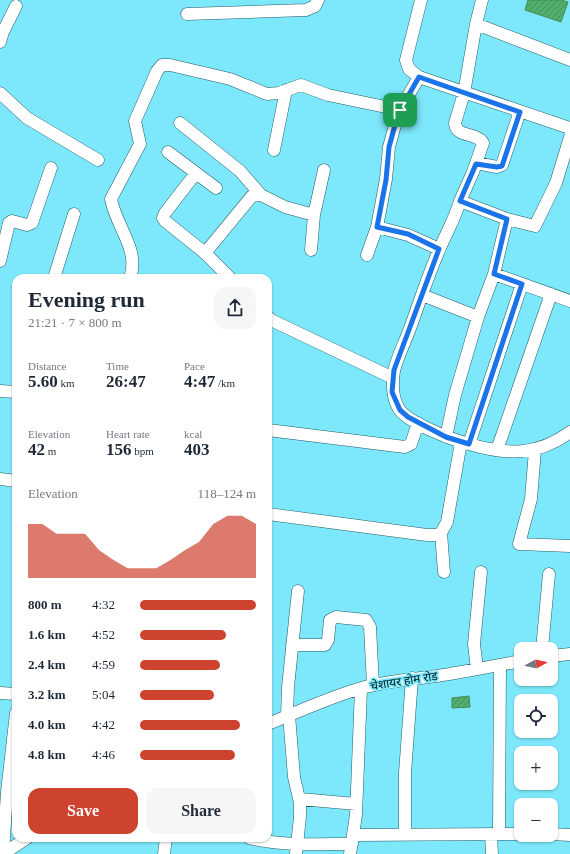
<!DOCTYPE html>
<meta charset="utf-8">
<style>
:root{--surface:#fff;--page:#f6f6f7;--text:#1f2937;--muted:#747a83;--accent:#ce4230}
body{margin:0;font-family:"Times New Roman","Noto Sans Devanagari",serif;background:var(--page);color:var(--text);height:100vh;display:flex;flex-direction:column;font-size:15px;white-space:nowrap}
*{box-sizing:border-box;margin:0}
p{font-size:13px;color:var(--muted)}
.icon{flex:none;width:22px;height:22px;fill:none;stroke:currentColor;stroke-width:2;stroke-linecap:round;stroke-linejoin:round}
.map{position:relative;flex:1;overflow:hidden}
.sheet{position:absolute;left:12px;top:274px;width:260px;height:568px;display:flex;flex-direction:column;background:var(--surface);border-radius:12px;box-shadow:0 1px 3px #0004}
.sheet>*{flex:none}
.needle{width:26px;rotate:82deg}
.controls{position:absolute;left:514px;top:642px;display:grid;gap:8px}
.controls a{display:grid;place-items:center;width:44px;height:44px;border-radius:8px;background:var(--surface);box-shadow:0 1px 3px #0004;font-size:20px}
.pin{position:absolute;display:grid;place-items:center;width:34px;height:34px;color:#fff;margin:-17px;border-radius:8px;box-shadow:0 2px 6px #0006}
.round{display:grid;place-items:center;flex:none;width:42px;height:42px;border-radius:12px;background:var(--page)}
.overview{display:flex;align-items:center;justify-content:space-between;height:68px;padding:0 16px}
h1{font-size:22px;font-weight:800;line-height:30px}
.stats{display:grid;grid-template-columns:repeat(3,1fr);gap:6px;height:68px;padding:4px 16px}
.stats div{display:grid;align-content:center}
.stats b{font-size:17px;font-weight:800}
.stats small{font-size:11px;font-weight:400}
.stats p{font-size:11px}
.chart{height:112px;padding:8px 16px}
.chart p{display:flex;justify-content:space-between}
.chart svg{width:100%;height:72px;margin-top:4px;fill:var(--accent);opacity:.7}
.cta{display:flex;gap:8px;margin-top:auto;padding:8px 16px}
.cta a{flex:1;height:46px;border-radius:12px;background:var(--accent);color:#fff;font-size:16px;font-weight:800;line-height:46px;text-align:center}
.cta a+a{background:var(--page);color:var(--text)}
ul{padding:0 16px;list-style:none;font-size:13px}
li{display:grid;grid-template-columns:64px 48px 1fr;align-items:center;height:30px}
li i{height:10px;border-radius:5px;background:var(--accent)}
.map>svg:first-child{display:block}
.building{fill:url(#building-hatch);stroke:#468957}
.lines{fill:none;stroke-linecap:round;stroke-linejoin:round}
.minor-casing{stroke:#225c65;stroke-width:13}
.minor{stroke:#fff;stroke-width:12}
.route-casing{stroke:#fff;stroke-width:8}
.route{stroke:#1a73e8;stroke-width:5}
.labels{text-anchor:middle;dominant-baseline:central;stroke-width:3.5;stroke-linejoin:round;paint-order:stroke}
.street-label{font-size:12px;fill:#02191d;stroke:#7de8fb}
</style>
<div class="map">
<svg width="570" height="854" viewBox="0 0 570 854">
<defs>
<pattern id="building-hatch" width="6" height="6" patternUnits="userSpaceOnUse"><rect width="6" height="6" fill="#51b16c"/><path d="M-1 1l2-2M0 6l6-6M5 7l2-2" fill="none" stroke="#418f58"/></pattern>
</defs>
<rect width="100%" height="100%" fill="#7de8fb"/>
<path class="building" d="M528,0h33l7,2 -7,20 -36,-12z
M469,696l1,11 -18,1v-10z"/>
<g class="lines">
<g class="minor-casing">
<path id="minor" d="M421,0l-15,60 3,9 10,8 151,51
M187,14l119,-4 9,-4 3,-6
M476,24l94,36
M0,42l3,-10 13,-26
M0,93l27,25 71,42
M180,123l60,48 21,24
M570,137l-14,46 -21,43 -28,-7 -47,-18c-5,17 -13,31 -20,47 -12,27 -21,56 -31,83 -5,13 -12,27 -15,40 -2,13 -2,27 5,38 9,14 54,31 70,35 37,11 69,12 101,-12
M274,150l12,-60
M168,152l48,36
M476,163l21,4 5,-2 18,-54
M196,173l-31,40 -2,5 2,3 40,32 25,25
M460,201l13,-29 10,-29c-6,-11 -27,-5 -28,-20l9,-30 12,-69 6,-24
M377,227l9,-48 3,-32 6,-22 5,-15 19,-33
M311,250l3,-35
M205,253l47,-57 9,-1 24,12 29,8 10,-45
M367,255l10,-28 31,8 31,14
M0,261l9,-38 3,-2 15,4 5,-2 19,-55
M494,274l76,27
M54,278l20,-64
M130,278c10,-29 -14,-51 -19,-79l29,-55 -5,-23 22,-50 5,-6h8l60,14 37,15 12,-1 22,-8 27,10 72,15
M422,295l56,22
M268,317l3,3 122,58
M0,391l16,1
M268,430l137,17 6,-3 7,-21
M446,437l9,-42 23,-78 16,-43 13,-55
M469,444l53,-160
M497,450l54,-156
M535,450l-4,49 -12,45 51,2
M0,479l16,2
M268,514l159,21h9l5,-2 6,-11 14,-80
M441,533l3,39
M292,645h33l3,-5 2,-20 6,-3 30,3 4,7 3,58
M542,649l7,-75
M551,656l19,-2
M477,669l-3,-25 7,-72
M0,693l16,1
M289,715l5,62 6,26v14l-4,37
M287,716l1,-29 10,-96
M268,724c32,-13 64,-28 97,-37 24,-6 47,-8 72,-11 28,-4 56,-10 84,-15
M300,799l56,5
M405,834v-61l7,-95
M491,834l1,20
M499,834l1,-169
M551,834l19,1
M353,835l168,-1
M249,838c32,8 70,6 103,6
M3,854l4,-62 9,-79
M3,854l24,-16
M164,854l2,-16
M350,854l6,-39 5,-126"/>
</g>
<use href="#minor" class="minor"/>
</g>
<g class="lines">
<g class="route-casing">
<path id="route" d="M419,77l101,35 -18,54 -5,1 -21,-3 -16,37 47,18 -13,55 28,10 -53,160 -23,-7 -38,-20 -8,-7 -8,-18 2,-22 45,-121 -31,-15 -31,-7 9,-47 3,-33 6,-22 5,-15z"/>
</g>
<use href="#route" class="route"/>
</g>
<g class="labels">
<g class="street-label">
<text transform="translate(404 681) rotate(-9)">चेशायर होम रोड</text>
</g>
</g>
</svg>
<div class="controls">
<a><svg class="needle" viewBox="-14 -14 28 28"><path d="M0-13l5 13h-10z" fill="#e53935"/><path d="M0 13l5-13h-10z" fill="#747a83"/></svg></a>
<a><svg class="icon" aria-label="locate" viewBox="0 0 24 24"><circle cx="12" cy="12" r="6"/><path d="M12 2v4M12 18v4M2 12h4M18 12h4"/></svg></a>
<a>+</a>
<a>−</a>
</div>
<div class="pin" style="left:400px;top:110px;background:#1e9e55"><svg class="icon" aria-label="arrive" viewBox="0 0 24 24"><path d="M6 21V4h12l-3 4 3 4H6"/></svg></div>
<section class="sheet">
<div class="overview"><div><h1>Evening run</h1><p>21:21 · 7 × 800 m</p></div><a class="round"><svg class="icon" aria-label="share" viewBox="0 0 24 24"><path d="M12 15V3M7 8l5-5 5 5M5 13v7h14v-7"/></svg></a></div>
<div class="stats">
<div><p>Distance</p><b>5.60<small> km</small></b></div>
<div><p>Time</p><b>26:47</b></div>
<div><p>Pace</p><b>4:47<small> /km</small></b></div>
</div>
<div class="stats">
<div><p>Elevation</p><b>42<small> m</small></b></div>
<div><p>Heart rate</p><b>156<small> bpm</small></b></div>
<div><p>kcal</p><b>403</b></div>
</div>
<div class="chart"><p><span>Elevation</span>118–124 m</p>
<svg viewBox="0 0 160 44" preserveAspectRatio="none"><path d="M0 44V11L10 11L20 17L30 17L40 17L50 27L60 33L70 38L80 38L90 38L100 33L110 27L120 22L130 11L140 6L150 6L160 11V44z"/></svg>
</div>
<ul>
<li><b>800 m</b>4:32<i style="width:100%"></i></li>
<li><b>1.6 km</b>4:52<i style="width:74%"></i></li>
<li><b>2.4 km</b>4:59<i style="width:69%"></i></li>
<li><b>3.2 km</b>5:04<i style="width:64%"></i></li>
<li><b>4.0 km</b>4:42<i style="width:86%"></i></li>
<li><b>4.8 km</b>4:46<i style="width:82%"></i></li>
</ul>
<div class="cta"><a>Save</a><a>Share</a></div>
</section>
</div>
